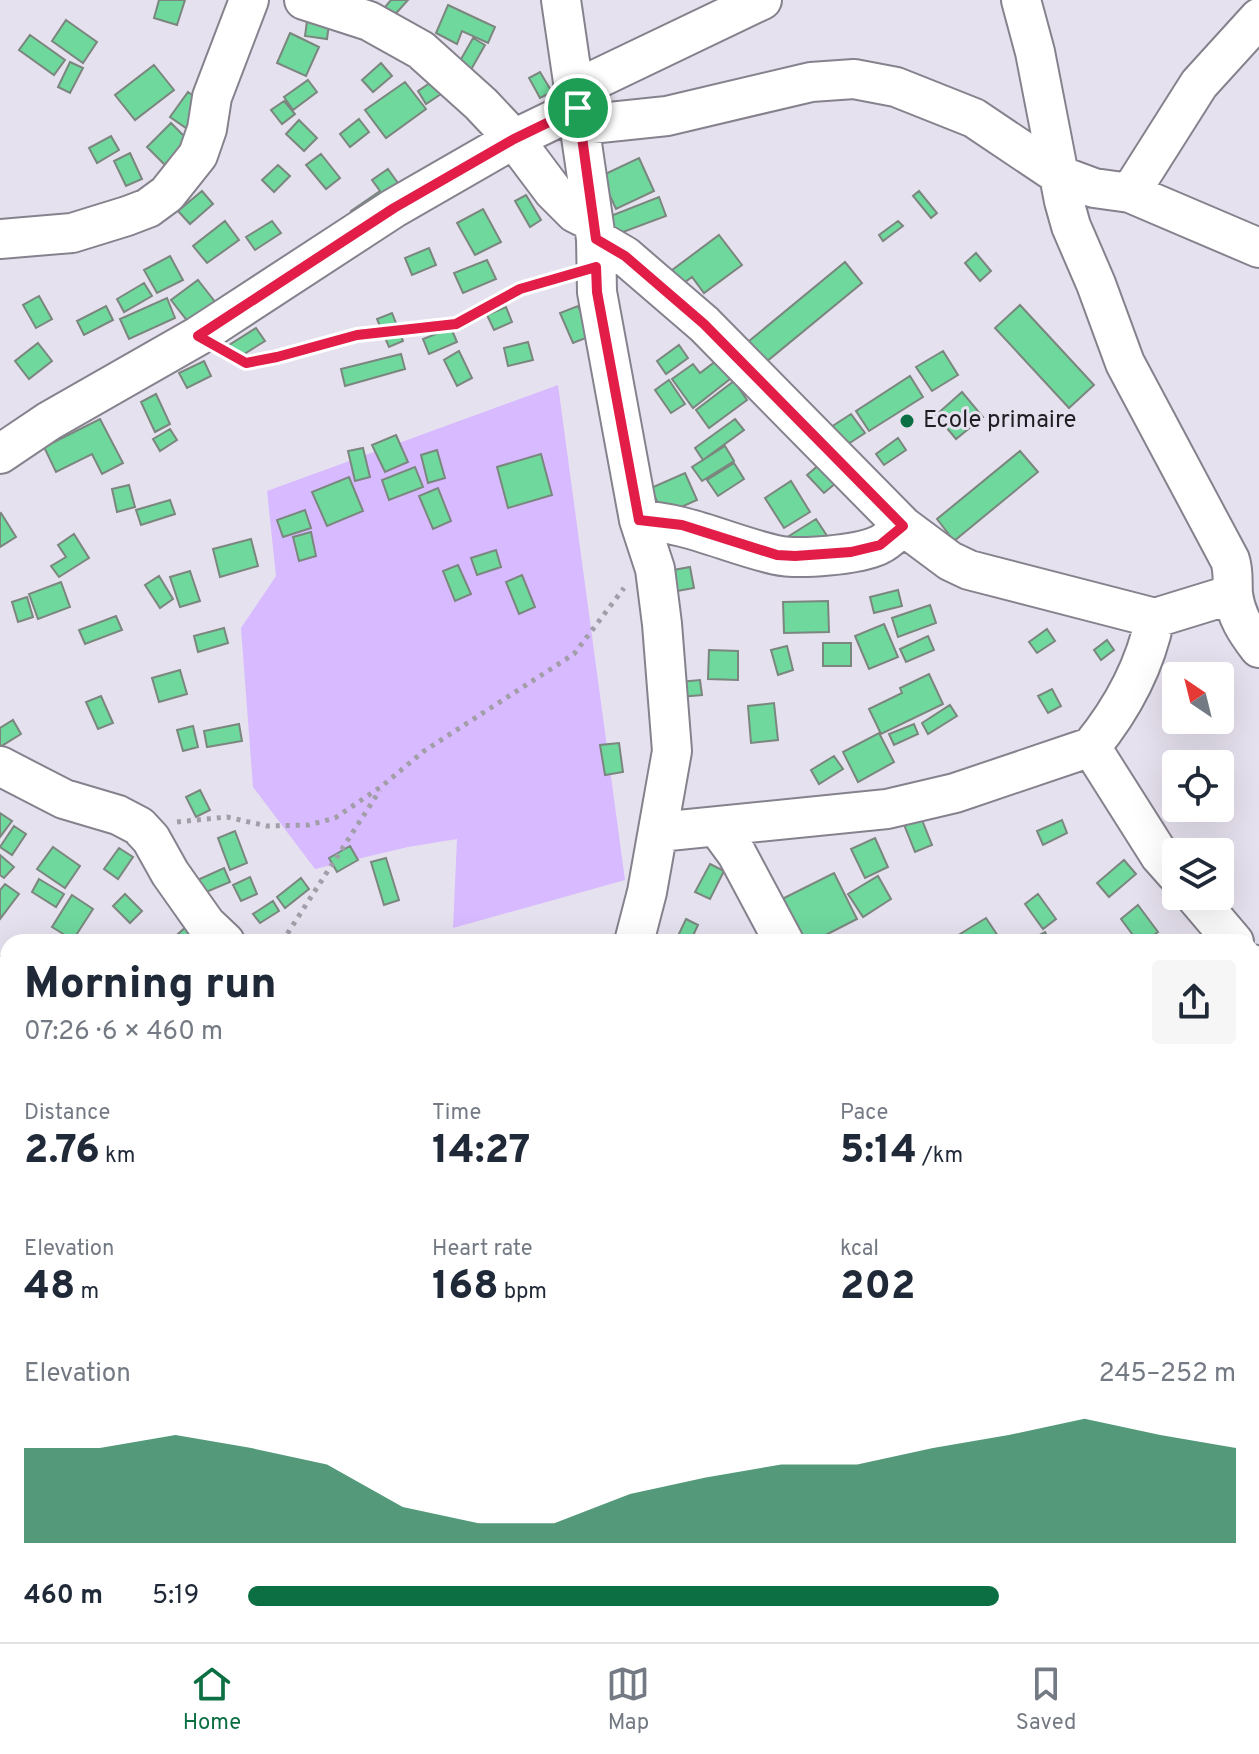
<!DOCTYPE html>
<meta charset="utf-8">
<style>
:root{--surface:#fff;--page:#f6f6f7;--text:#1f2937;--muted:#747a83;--line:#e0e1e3;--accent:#0c6e43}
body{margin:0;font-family:Overpass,sans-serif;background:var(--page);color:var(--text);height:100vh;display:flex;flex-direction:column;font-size:30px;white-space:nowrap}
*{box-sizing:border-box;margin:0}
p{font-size:26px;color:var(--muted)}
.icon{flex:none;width:44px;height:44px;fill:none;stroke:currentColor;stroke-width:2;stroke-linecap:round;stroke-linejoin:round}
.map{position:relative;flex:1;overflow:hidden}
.drawer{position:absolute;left:0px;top:934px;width:1260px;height:708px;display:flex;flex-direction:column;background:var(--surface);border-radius:24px 24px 0 0;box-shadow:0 8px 32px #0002}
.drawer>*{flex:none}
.needle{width:52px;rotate:325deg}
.buttons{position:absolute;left:1162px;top:662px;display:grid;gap:16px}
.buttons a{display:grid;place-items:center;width:72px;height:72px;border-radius:8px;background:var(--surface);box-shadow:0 8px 32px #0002;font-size:40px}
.pin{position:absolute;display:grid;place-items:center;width:68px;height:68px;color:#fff;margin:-34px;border:4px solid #fff;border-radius:50%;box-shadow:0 2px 8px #0007}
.round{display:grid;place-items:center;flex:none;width:84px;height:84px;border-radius:8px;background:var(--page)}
.overview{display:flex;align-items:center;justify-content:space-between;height:136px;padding:0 24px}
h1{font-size:44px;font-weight:800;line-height:60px}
.metrics{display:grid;grid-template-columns:repeat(3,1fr);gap:12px;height:136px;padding:8px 24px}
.metrics div{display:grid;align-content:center}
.metrics b{font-size:40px;font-weight:800}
.metrics small{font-size:22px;font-weight:400}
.metrics p{font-size:22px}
.chart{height:224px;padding:16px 24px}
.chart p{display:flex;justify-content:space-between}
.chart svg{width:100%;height:144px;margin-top:8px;fill:var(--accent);opacity:.7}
ul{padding:0 24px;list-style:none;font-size:26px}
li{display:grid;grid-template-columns:128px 96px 1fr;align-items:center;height:60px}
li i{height:20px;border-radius:10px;background:var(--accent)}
.tabs{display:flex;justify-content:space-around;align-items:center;height:112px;border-top:2px solid var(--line);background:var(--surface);font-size:22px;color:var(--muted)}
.tabs a{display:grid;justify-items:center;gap:4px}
.tabs .selected{color:var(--accent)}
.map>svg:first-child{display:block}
.green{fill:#d7baff}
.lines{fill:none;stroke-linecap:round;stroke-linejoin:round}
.stream{stroke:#c59ef6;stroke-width:8}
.building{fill:#6ed89d;stroke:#7b867f;stroke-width:2}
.minor-casing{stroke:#86828d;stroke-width:42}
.path{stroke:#a29ea8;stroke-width:5;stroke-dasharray:4 6;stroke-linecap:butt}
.minor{stroke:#fff;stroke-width:38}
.route-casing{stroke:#fff;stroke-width:16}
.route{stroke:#e11d48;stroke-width:10}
.poi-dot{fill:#0c6e43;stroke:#e6e1ee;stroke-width:3}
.labels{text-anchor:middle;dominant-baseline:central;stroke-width:6;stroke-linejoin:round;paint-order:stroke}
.poi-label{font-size:24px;fill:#201e23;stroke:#e6e1ee;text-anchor:start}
</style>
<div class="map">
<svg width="1259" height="1642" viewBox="0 0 1259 1642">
<rect width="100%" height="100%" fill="#e6e1ee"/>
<path class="green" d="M558,385l67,495 -172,48 4,-89 -49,8 -93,22 -62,-82 -12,-159 35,-52 -9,-85z"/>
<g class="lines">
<path class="stream" d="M1252,1300l7,-8
M801,1642l16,-8"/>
</g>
<path class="building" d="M159,0h26l-8,25 -23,-7z
M391,0h17l-19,21 -9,-8z
M448,5l47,22 -7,16 -26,-12 -5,13 -21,-11z
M66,20l31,22 -14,21 -31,-22z
M307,21l22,3 -2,15 -22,-3z
M290,33l29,14 -13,29 -29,-13z
M30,35l35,25 -11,15 -35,-25z
M473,38l12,7 -17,30 -12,-7z
M70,62l13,6 -13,25 -12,-6z
M381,63l11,13 -19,16 -11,-12z
M154,65l20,25 -39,30 -20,-25z
M540,72l12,20 -12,6 -11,-20z
M308,80l9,12 -24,18 -9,-13z
M433,81l8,13 -15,10 -8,-13z
M405,82l21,27 -40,29 -21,-28z
M188,92l15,11 -17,25 -16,-11z
M284,101l11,13 -13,10 -11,-14z
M359,119l10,13 -19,15 -10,-13z
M299,120l18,18 -13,13 -18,-17z
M171,123l20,20 -24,24 -20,-20z
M111,136l8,14 -22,13 -8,-15z
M130,153l12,26 -16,7 -12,-25z
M321,154l19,24 -14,11 -20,-24z
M639,158l15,33 -38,18 -15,-33z
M278,165l12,11 -16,16 -12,-12z
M388,169l17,24 -45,31 -9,-13 29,-20 -8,-11z
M202,191l11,13 -23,20 -12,-13z
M919,191l18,22 -6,5 -18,-22z
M526,195l15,25 -11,7 -15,-26z
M659,197l7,19 -51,19 -7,-18z
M483,209l18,33 -26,13 -18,-32z
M225,221l14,19 -32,23 -14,-17z
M272,221l9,12 -26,17 -9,-13z
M898,221l5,5 -20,15 -4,-6z
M719,235l23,30 -38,28 -12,-16 -26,19 -10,-14z
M429,248l7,17 -24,10 -7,-17z
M976,253l15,18 -11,10 -15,-18z
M170,256l13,24 -26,13 -13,-23z
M487,260l9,19 -33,14 -9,-20z
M845,262l17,21 -108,89 -17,-21z
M198,280l18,23 -27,20 -18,-23z
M144,283l8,13 -28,16 -7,-13z
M39,296l13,23 -16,9 -13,-23z
M167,298l8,20 -46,21 -9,-20z
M1020,305l74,80 -25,23 -74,-80z
M106,306l7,14 -29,15 -7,-14z
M578,306l13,30 -18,7 -13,-30z
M506,307l6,15 -18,8 -7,-15z
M392,313l11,28 -14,6 -12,-28z
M256,328l9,13 -27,17 -9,-13z
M451,328l6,14 -28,12 -6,-15z
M528,342l5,18 -25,6 -4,-18z
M38,343l14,18 -23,18 -14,-18z
M679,345l9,13 -22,16 -9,-13z
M459,351l13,27 -15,8 -13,-26z
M943,351l15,24 -26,16 -16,-24z
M401,354l4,15 -60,17 -4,-17z
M204,361l7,15 -24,12 -8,-15z
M716,361l14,18 -37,29 -21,-29 21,-15 7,9z
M910,376l13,21 -54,34 -13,-20z
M669,380l16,24 -14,9 -16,-23z
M734,381l13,19 -38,28 -13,-18z
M962,392l21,25 -27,22 -20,-24z
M156,394l14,30 -15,8 -14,-30z
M851,414l14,19 -23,15 -14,-19z
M100,419l23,44 -21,11 -10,-20 -36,18 -12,-25z
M735,419l9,11 -41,30 -8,-12z
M170,429l7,11 -17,11 -7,-12z
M396,435l12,27 -23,10 -13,-27z
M898,438l8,12 -22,15 -8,-11z
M725,446l9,15 -32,20 -10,-14z
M363,448l7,29 -15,4 -7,-30z
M437,450l8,28 -17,5 -7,-28z
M1020,451l18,21 -84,69 -17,-22z
M541,454l11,41 -44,13 -11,-41z
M734,463l10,16 -26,17 -11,-16z
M820,464l16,19 -12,10 -17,-18z
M415,467l8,20 -34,13 -7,-20z
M685,473l12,27 -34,15 -12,-27z
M349,477l14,34 -36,15 -15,-34z
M791,481l19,31 -26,16 -19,-30z
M129,485l6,22 -18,5 -5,-23z
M438,488l13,33 -18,8 -14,-33z
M170,500l5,14 -34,11 -5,-15z
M305,510l6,18 -28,9 -6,-17z
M1,513l15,24 -16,10v-33z
M816,519l19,29 -28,17 -18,-29z
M311,532l5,24 -17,5 -6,-24z
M74,534l15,24 -30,19 -8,-11 15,-9 -8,-12z
M251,539l7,27 -38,11 -7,-28z
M496,550l5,17 -24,8 -6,-17z
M458,565l13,29 -16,7 -12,-30z
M690,567l4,21 -28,5 -4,-21z
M190,571l10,30 -20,6 -10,-30z
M522,575l13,32 -16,7 -13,-32z
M159,576l14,23 -13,9 -15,-23z
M61,582l9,25 -32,12 -9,-25z
M898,590l4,16 -28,7 -4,-16z
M27,597l6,20 -15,5 -6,-20z
M828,601l1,31 -45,1 -1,-31z
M930,605l6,18 -38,14 -6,-19z
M116,616l6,14 -37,14 -6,-14z
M884,624l14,33 -29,12 -14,-33z
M224,628l4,15 -30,9 -4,-16z
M1047,629l8,12 -18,12 -8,-11z
M928,636l6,14 -28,12 -6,-13z
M1107,640l7,10 -13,10 -7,-10z
M823,643h28v23h-28z
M787,646l6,24 -15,5 -7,-25z
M709,650l29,1v29l-30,-1z
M180,670l7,24 -28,8 -7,-24z
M929,674l14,30 -62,30 -12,-25 33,-16 -2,-5z
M700,680l2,15 -22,2 -1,-15z
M1052,689l9,17 -13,7 -10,-17z
M101,696l12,27 -15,6 -12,-27z
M774,703l4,37 -27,3 -3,-37z
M950,705l7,11 -29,18 -6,-11z
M13,720l8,14 -21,13v-19z
M239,724l3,17 -35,6 -3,-16z
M914,724l4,10 -24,11 -5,-11z
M193,726l5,21 -15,4 -6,-21z
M879,733l15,29 -36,20 -15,-30z
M619,743l4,29 -18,3 -5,-30z
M834,756l9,13 -24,15 -8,-14z
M200,790l10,20 -14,7 -10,-20z
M0,813l12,8 -12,16z
M920,815l12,30 -17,7 -12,-30z
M1062,820l5,13 -24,12 -6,-14z
M14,826l12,8 -14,21 -12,-8z
M235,831l12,32 -17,7 -12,-32z
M875,838l13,29 -23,11 -14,-29z
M350,846l8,14 -21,12 -8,-14z
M53,847l27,19 -15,22 -28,-19z
M119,848l14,9 -15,22 -14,-10z
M0,855l14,12 -10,11 -4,-3z
M386,858l13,42 -15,5 -13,-43z
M1124,860l12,14 -27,23 -12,-14z
M710,864l14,7 -14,28 -15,-7z
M224,868l6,14 -31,13 -6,-13z
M834,873l23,46 -45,23h-23l-19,-37z
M878,876l13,23 -28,18 -15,-23z
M250,877l7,17 -16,7 -8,-16z
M301,878l8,11 -24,19 -8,-11z
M39,879l25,15 -8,13 -24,-15z
M5,884l14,10 -19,25v-29z
M125,894l17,17 -12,12 -17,-17z
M1038,894l18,25 -13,10 -18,-25z
M72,895l21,14 -20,31 -21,-13z
M273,901l6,10 -19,12 -7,-9z
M1138,905l20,27 -14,10h-6l-17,-23z
M986,918l16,24h-48l-2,-3z
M686,919l12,6 -8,17h-10l-4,-2z
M188,925l11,13 -6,4h-24z
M1045,932l5,10h-24z
M8,1062v25l-7,9 -1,-23z
M0,1163l8,8v6l-8,9z
M4,1273l4,6v10l-8,6v-19z
M5,1329l3,4v12l-8,7v-19z
M1252,1471l7,5v10l-7,10z
M1254,1529l5,4v22l-7,7v-29z
M0,1574l8,5v39l-7,9z
M78,1634h18l9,8h-34z
M274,1634h25l-6,8h-25z
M334,1634h22l-5,8h-12l-8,-5z
M359,1634h22l-8,8h-21z
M640,1634h10l5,8h-20l-3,-3z
M735,1634h36l2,4 -7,4h-47z
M1067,1634h34l-6,8h-19z"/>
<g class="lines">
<g class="minor-casing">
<path id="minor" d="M304,0l65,21 52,29 60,54 33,35 39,52 22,22 18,9
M561,0l35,239 1,53 42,228 16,49 7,55 10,127 -25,141 -13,50
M1021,0l14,52 29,149 7,25 25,58 29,79 105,197c4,12 2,22 3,34 3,22 13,37 26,54
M576,89l186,-89
M581,125l86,-9 144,-34 43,-3 42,8 78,31 85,57 35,13 36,5 129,55
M1130,193l69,-109 60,-66
M0,239l72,-6 55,-17 21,-8 19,-14 31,-39 9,-26 5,-32 37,-97
M596,239l29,17 79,68 199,202 47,35 19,9 186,48 78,-24
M0,454l49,-33 149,-85 196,-128 120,-69 64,-31
M639,520c50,3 89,24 137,35 23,5 82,0 103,-10 9,-4 17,-13 24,-19
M1155,618c-10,49 -33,91 -64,129l69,109 16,18
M0,766l64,33 54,16 21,11 12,13 19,34 36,51 19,18
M718,828l19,26 47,88
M659,832l228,-23 68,-16 136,-46
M1195,896l39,46
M1252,964l7,8
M0,976l8,6
M1252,1230l7,-7
M1252,1381l7,-7
M0,1386l8,7
M1252,1412l7,5
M1252,1569l7,6
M538,1634l35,6 1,-6
M978,1642l17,-8
M1117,1642l5,-8"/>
</g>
<path class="path" d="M226,354l20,9 31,-6 80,-22 99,-11 64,-35 47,-15
M177,822l50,-5 40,9 42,-1 26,-7 47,-32 42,-35 150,-97 50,-66
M282,942l98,-152"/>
<use href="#minor" class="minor"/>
</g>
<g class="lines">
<g class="route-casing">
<path id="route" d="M578,108l18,131 29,17 79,68 199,202 -23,19 -29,7 -56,4 -18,-1 -95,-30 -43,-5 -42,-228 -1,-25 -76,22 -64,35 -99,11 -80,22 -31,6 -48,-27 196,-128 120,-69z"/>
</g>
<use href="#route" class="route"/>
</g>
<circle class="poi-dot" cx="907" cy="421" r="8"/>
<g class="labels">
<g class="poi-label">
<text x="923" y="421">Ecole primaire</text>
</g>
</g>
</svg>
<div class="buttons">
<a><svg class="needle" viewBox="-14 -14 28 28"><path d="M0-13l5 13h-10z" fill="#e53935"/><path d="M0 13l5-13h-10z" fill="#747a83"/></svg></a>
<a><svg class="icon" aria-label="locate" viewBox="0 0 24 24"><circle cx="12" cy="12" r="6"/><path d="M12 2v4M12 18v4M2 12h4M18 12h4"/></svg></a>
<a><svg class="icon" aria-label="layers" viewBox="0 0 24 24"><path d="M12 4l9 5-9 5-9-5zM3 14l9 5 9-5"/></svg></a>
</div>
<div class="pin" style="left:578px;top:108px;background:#1e9e55"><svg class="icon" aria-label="arrive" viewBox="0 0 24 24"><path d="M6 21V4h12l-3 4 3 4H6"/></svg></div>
<section class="drawer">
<div class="overview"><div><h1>Morning run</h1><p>07:26 · 6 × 460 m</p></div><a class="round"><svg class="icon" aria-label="share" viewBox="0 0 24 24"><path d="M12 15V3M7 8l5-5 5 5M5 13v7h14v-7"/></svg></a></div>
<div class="metrics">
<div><p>Distance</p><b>2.76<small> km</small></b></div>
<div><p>Time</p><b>14:27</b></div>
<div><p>Pace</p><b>5:14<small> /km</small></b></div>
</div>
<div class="metrics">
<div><p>Elevation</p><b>48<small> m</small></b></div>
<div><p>Heart rate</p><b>168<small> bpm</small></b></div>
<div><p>kcal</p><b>202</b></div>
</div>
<div class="chart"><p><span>Elevation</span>245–252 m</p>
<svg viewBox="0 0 160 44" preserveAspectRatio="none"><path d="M0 44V15L10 15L20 11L30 15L40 20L50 33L60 38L70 38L80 29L90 24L100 20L110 20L120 15L130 11L140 6L150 11L160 15V44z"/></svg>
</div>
<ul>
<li><b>460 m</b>5:19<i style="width:76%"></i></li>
</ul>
</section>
</div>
<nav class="tabs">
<a class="selected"><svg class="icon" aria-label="home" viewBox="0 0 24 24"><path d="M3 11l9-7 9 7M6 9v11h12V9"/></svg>Home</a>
<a><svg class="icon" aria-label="map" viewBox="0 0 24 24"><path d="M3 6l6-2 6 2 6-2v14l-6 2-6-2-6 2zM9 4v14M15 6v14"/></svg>Map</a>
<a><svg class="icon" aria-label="saved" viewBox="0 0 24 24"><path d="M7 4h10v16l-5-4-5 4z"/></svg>Saved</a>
</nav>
